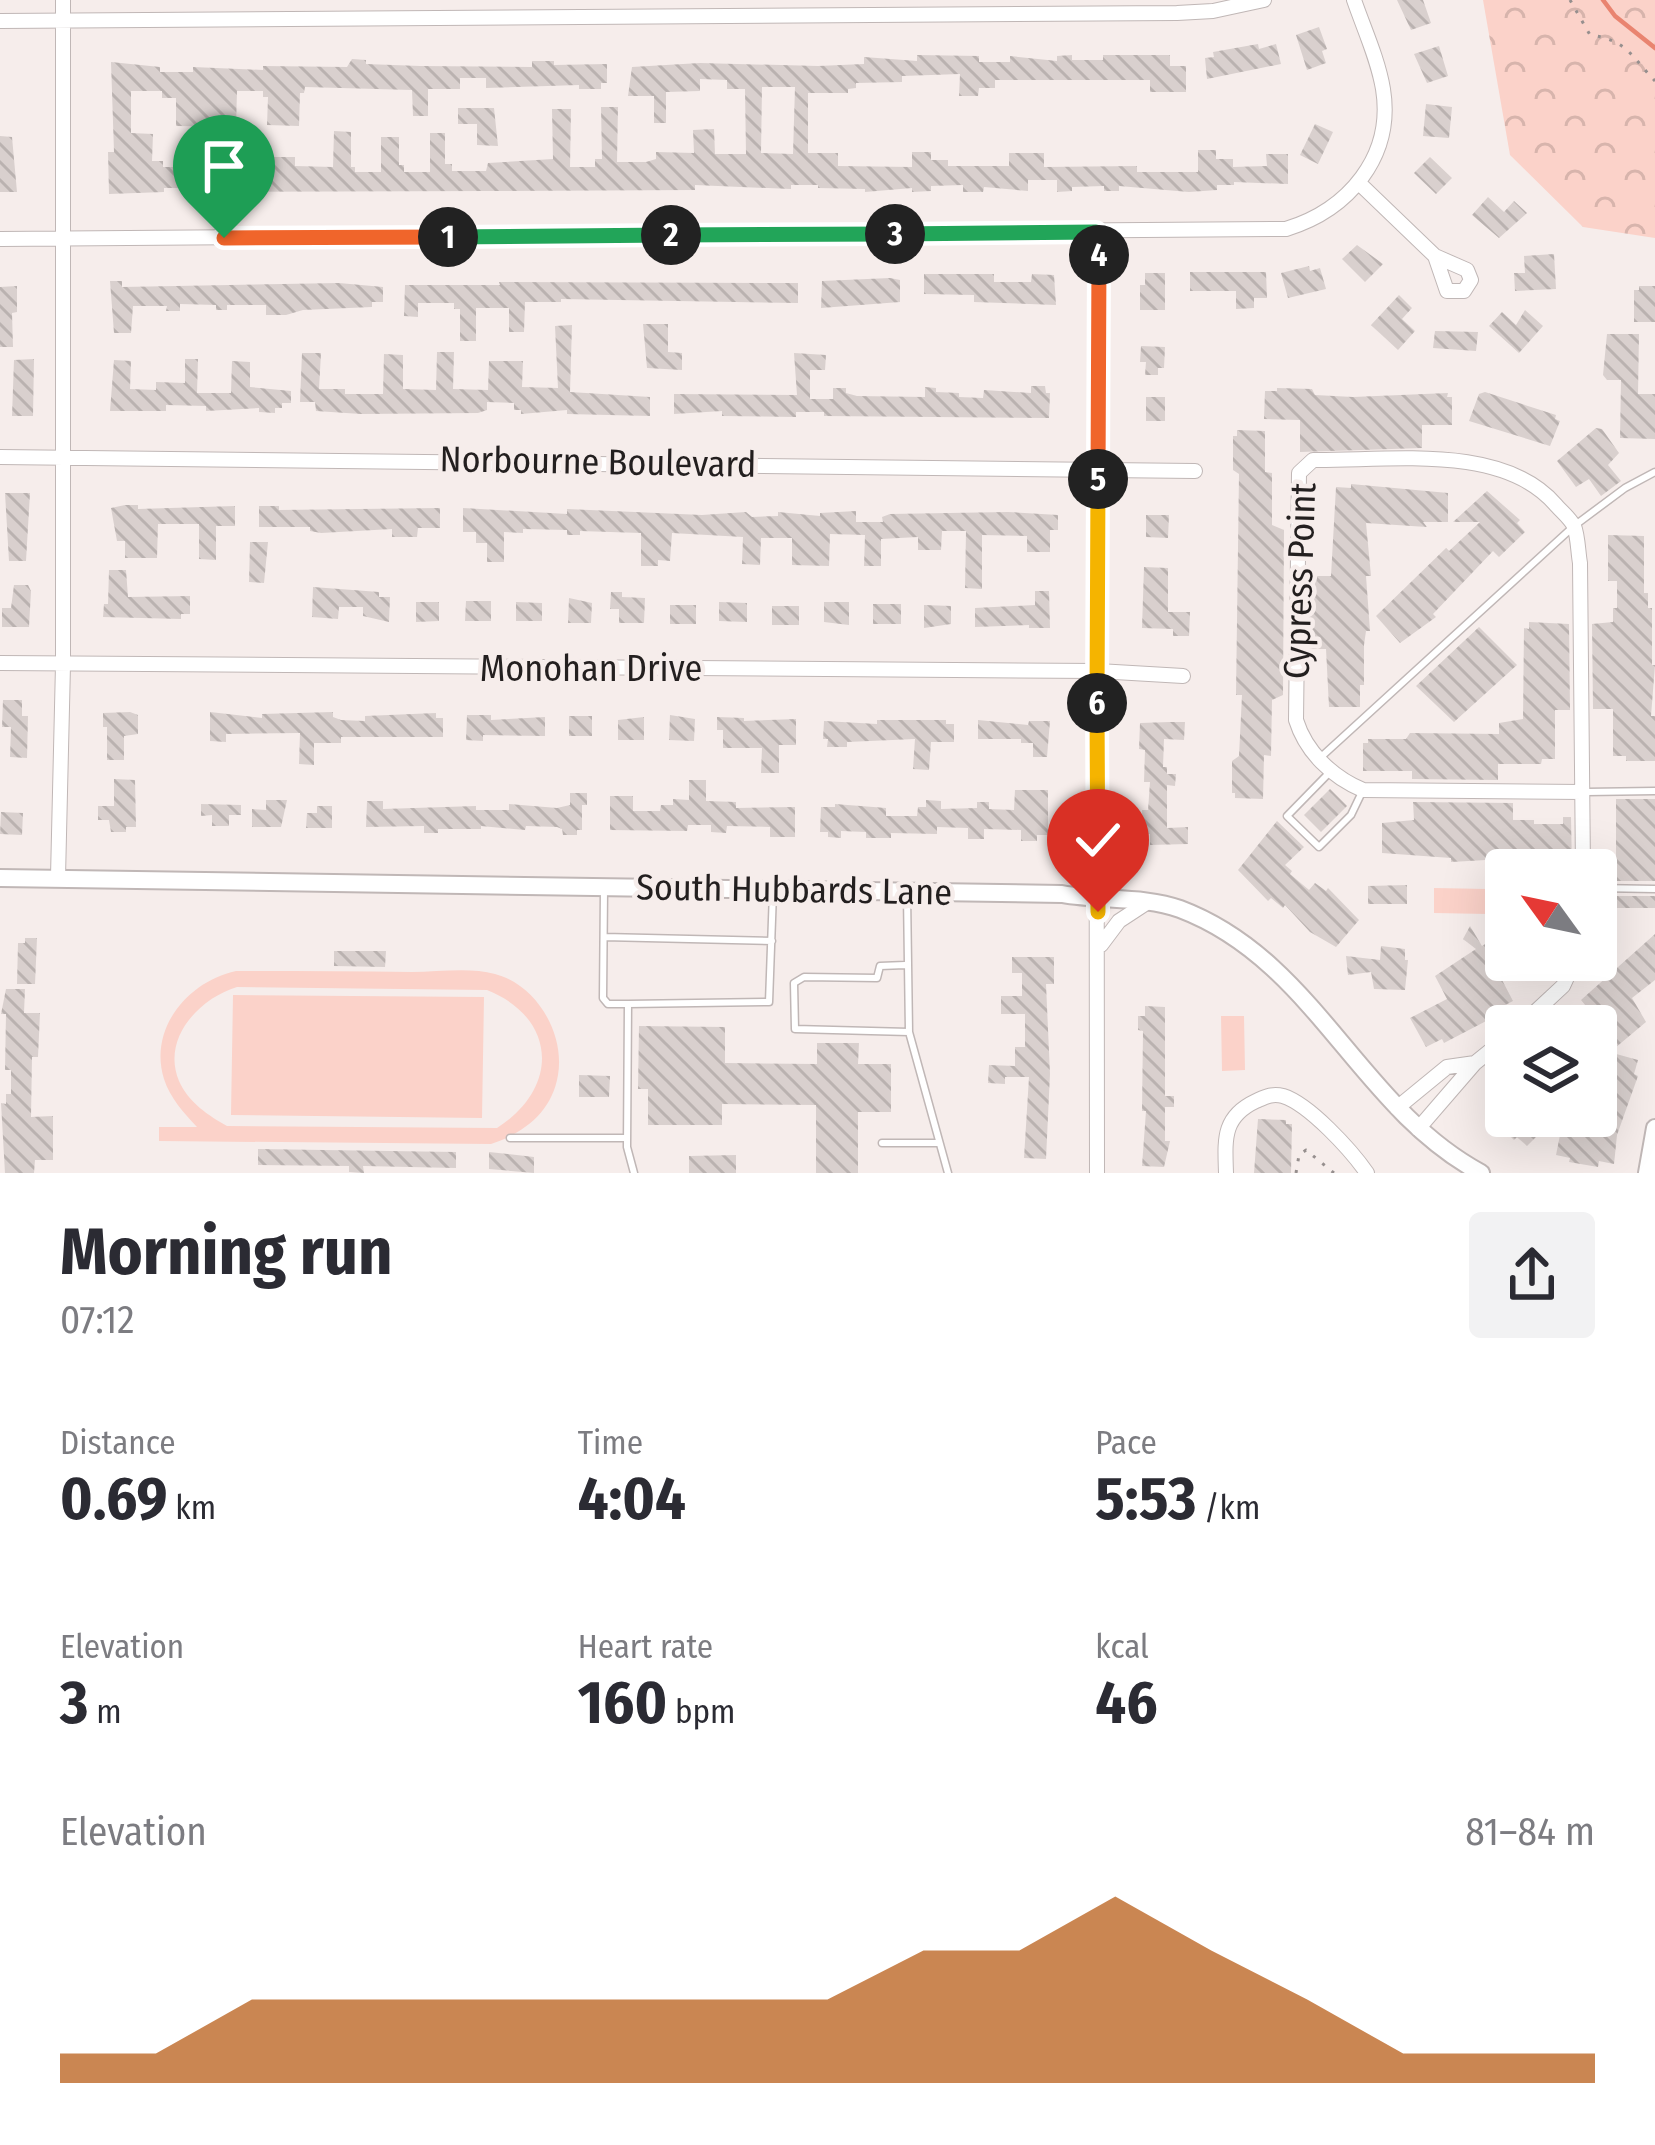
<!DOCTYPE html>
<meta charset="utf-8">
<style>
:root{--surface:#fff;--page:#f2f2f3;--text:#2b2b33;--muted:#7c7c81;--accent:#b45309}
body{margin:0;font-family:"Fira Sans Condensed",sans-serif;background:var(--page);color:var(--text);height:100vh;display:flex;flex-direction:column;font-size:45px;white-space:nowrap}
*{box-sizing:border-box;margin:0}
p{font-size:39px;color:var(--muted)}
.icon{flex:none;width:66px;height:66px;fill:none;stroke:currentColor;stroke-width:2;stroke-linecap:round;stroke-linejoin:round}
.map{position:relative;height:1173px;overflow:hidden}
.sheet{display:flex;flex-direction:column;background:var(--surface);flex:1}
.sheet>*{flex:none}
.needle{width:78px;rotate:303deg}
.tools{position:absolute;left:1485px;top:849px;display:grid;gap:24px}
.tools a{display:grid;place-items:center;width:132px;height:132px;border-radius:12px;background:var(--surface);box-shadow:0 12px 48px #0002;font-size:60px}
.pin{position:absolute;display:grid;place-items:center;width:102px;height:102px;color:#fff;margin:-123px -51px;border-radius:50% 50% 50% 0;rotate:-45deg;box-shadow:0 0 12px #0007}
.pin .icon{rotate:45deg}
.km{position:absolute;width:60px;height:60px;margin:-30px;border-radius:50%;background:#222;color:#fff;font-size:33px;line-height:60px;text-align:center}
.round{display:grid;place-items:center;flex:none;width:126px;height:126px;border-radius:12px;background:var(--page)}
.summary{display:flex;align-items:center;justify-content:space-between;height:204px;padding:0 60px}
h1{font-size:66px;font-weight:700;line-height:90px}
.metrics{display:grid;grid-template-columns:repeat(3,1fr);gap:18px;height:204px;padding:12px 60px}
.metrics div{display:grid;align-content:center}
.metrics b{font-size:60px;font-weight:700}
.metrics small{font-size:33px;font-weight:400}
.metrics p{font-size:33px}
.chart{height:336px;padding:24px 60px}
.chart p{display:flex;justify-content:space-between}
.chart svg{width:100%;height:216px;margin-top:12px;fill:var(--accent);opacity:.7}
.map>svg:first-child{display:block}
.park{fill:url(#park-crowns)}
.pitch{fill:#fbd2c9;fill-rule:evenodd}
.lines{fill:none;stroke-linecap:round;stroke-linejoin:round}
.stream{stroke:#e98470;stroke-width:4.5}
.building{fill:url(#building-back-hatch);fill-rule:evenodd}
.service-casing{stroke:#c0b7b6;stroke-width:9}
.minor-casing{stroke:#c0b7b6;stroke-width:16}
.tertiary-casing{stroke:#c0b7b6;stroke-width:20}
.path{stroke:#968f8e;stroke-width:3;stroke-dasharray:3 9;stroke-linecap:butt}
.service{stroke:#fff;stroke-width:6}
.minor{stroke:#fff;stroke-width:14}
.tertiary{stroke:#fff;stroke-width:16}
.split-1-casing{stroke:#fff;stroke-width:24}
.split-2-casing{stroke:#fff;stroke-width:24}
.split-3-casing{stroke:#fff;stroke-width:24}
.split-4-casing{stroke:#fff;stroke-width:24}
.split-5-casing{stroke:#fff;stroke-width:24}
.split-6-casing{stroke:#fff;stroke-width:24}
.split-7-casing{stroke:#fff;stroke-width:24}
.split-1{stroke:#f0652b;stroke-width:15}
.split-2{stroke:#22a559;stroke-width:15}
.split-3{stroke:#22a559;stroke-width:15}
.split-4{stroke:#22a559;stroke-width:15}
.split-5{stroke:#f0652b;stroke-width:15}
.split-6{stroke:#f5b400;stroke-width:15}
.split-7{stroke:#f5b400;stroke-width:15}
.labels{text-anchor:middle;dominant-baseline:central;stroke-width:9;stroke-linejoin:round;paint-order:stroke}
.street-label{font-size:36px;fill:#231f1f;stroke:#f6edeb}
</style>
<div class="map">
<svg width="1655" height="1173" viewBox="0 0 1655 1173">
<defs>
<pattern id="park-crowns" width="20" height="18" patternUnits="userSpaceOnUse" patternTransform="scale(3)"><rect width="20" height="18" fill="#fbd2c9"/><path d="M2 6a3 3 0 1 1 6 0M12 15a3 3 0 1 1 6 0" fill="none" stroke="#d7b4ac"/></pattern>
<pattern id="building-back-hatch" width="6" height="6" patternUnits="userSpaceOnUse" patternTransform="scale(3)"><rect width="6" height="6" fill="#d9d0ce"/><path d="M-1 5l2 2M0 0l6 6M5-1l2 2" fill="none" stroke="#bab2b0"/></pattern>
</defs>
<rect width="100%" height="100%" fill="#f6edeb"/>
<path class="park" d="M1483,0h172v238l-72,-11 -73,-72z"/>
<path class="pitch" d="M1434,888l54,1v25l-54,-1z
M236,971c58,0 117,0 176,1 26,0 58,-5 83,2 42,11 70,60 63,101 -6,37 -34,58 -67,69l-332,-3v-14h38c-13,-14 -27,-29 -33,-48 -16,-51 25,-98 72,-108zM237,987l250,3c70,28 73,98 10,138l-270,-2c-18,-10 -39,-24 -48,-45 -18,-43 21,-83 58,-94z
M233,995l251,2 -2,121 -251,-3z
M1221,1016h23l1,54 -23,1z"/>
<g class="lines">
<path class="stream" d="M1603,0l12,16 40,32"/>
</g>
<path class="building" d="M1397,0h26l8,23 -20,7z
M1319,27l8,22 -5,2 4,12 -19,7 -11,-35z
M1258,44l1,5 17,-5 5,20 -74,15 -2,-21 9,-1 -1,-5z
M1439,46l9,30 -21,7 -13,-29z
M917,55l62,1v6h31v-6l47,5v-5l15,-1v5h31v-5h67v11h16v26h-36v-12h-155v8h-16l-1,8h-19l1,-22 -58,2v6l-46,1v5l-8,1v4h-40v60h30v13l74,1v-15h19v8h17v6h61v-13h35v14l93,-1v6h61v-22h18v9h17v8l34,-1 -1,-12h22v30l-54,-2v3h-17v5l-28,2 -70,-6v5h-15v-5l-32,1v4l-15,1v-12h-29v11l-44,-4 -1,5h-20v-7l-32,1v5l-19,1v-4l-47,4v-3l-47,-1v-3h-27v4l-96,-4v5l-208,1 -286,1v-4h-37v4l-55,2 -1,-42h6l-3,-90 49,5v5h33v-5l70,3v-4l84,1 5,-8 14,1v4l54,2 112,1v-6h22v4l53,-1v19h-6v6h-22v-4l-93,3v-10h-26v11h-32v27h-15l-1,-26 -107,-3 -1,6h-4l-1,33 -32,-1 1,-28h-5v-6h-26l-1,36 -60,-1v-28h-14v-7h-31v42l22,1 -1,27h11v6h35v-7h12v8h28v-11h57v9l38,1 1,-36 17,1v35h4v5h26v-35h18v28h5v7h26v-39h15v31h7v7h34l2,-8 65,-4 -1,-50h19l-1,58h25v-8h7l-1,-52h17l-1,55h29l10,-3v-7l38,1 -1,-23 21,-1 1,25h31l-1,-65h-18v-9l-27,-1v12l-34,1v31h-12v-27h-26l4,-29 68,-4 118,3 46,-2v-7l53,4zM762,87h33l-2,67 -32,-1z
M1426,104l26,3 -3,31 -26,-2z
M458,108h36l4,38 -21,-1v-21h-19z
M1315,124l18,8 -15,32 -18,-9z
M0,136l12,1 5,55h-17z
M1430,157l22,21 -16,16 -22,-21z
M1488,197l16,15 10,-11 13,12 -28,25 -27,-23z
M1357,245l26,19 -18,18 -23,-23z
M1554,254l2,35 -41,2 -1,-18h11l-1,-17z
M1309,266l1,5 10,-3 6,21 -38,9 -7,-25z
M1190,272h76l1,26h-13v10l-18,1v-18h-46z
M1145,273h20v37h-25v-25h5z
M924,274h70v8h37l1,-8 22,1 2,30 -82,-3v-7l-50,-1z
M890,278l10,2v22l-79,6 1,-27z
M110,281h12v6l217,-4 44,4v15h-11v5l-69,3 -17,5h-20v-10h-39v5h-11v-5l-36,-1v7h-14l1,-5h-34l-2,27h-17z
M499,282l299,1v20l-237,-4v3h-36l-1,30h-15v-24h-33v33h-16v-32h-6v-6h-36v14l-14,-1 1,-31h95z
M17,286v26l-5,1 1,34h-13v-60z
M1639,286h16v36h-21v-32h5z
M1399,295l13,13 -10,11 13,12 -17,19 -27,-25z
M1525,310l18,16 -24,27 -30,-27 13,-14 14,13z
M643,324h25v28l14,1v17l-35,-2z
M572,325l-2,67 80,5v19l-83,-2v-4l-46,4v-4h-7v-7l-27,-1v8l-9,3 -117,1 -45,-3 -1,-9h-15l2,-49h19l-2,36h26v5h38l1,-40 19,1v34l33,1 1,-38h17l-1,37 35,1 1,-29h34l-1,26 36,1 -3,-62z
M1435,331l43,1 -2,19 -43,-3z
M1607,334h32l-1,60h17v45l-35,-1 1,-58h-14l-4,-5z
M1141,346l24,1 -1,21h-6v7h-13l1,-13h-6z
M794,353l32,2 -1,15h-15v29h23v-11h13v5l11,3 68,1v-10l11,1v4l23,1v4l24,1 1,-8 47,3v-7h14l1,7h4l-1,25 -225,-2v-4h-28v5l-74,-1v-5l-48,3v-20l123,1z
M34,359l-1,57h-21l2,-56z
M185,359h13l-1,34h34l1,-32 18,1v25l41,4v12h-9v5h-7v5l-16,-1v-4l-53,3v-5l-40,-1v6h-56l4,-51 17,1 -1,28 26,1v-8l29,1z
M1277,388l35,1 3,6 38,2 95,-4 -1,4h5v28h-30v23l-122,4v-32l-36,-1 1,-28h12z
M1485,392l71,23 -1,4 5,2 -10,25 -81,-25 10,-27z
M1146,397h19v24h-19z
M1596,428l6,1 17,24 -11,12 13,16 -20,15 -12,-17 -13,8 -19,-26z
M1237,430l28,1v41l7,1v52l12,5 -1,165 -11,5 -1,56 -7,-1 -1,44 -28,-1v-5h-3v-32l7,-5 3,-61h-6l3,-221 -6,-4v-34h4z
M1351,484l97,9v29h-25l4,5 -61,-4 5,53h-5l4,55h-4l-2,14v40h-4v22h-31l-3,-58h-18l1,-73h22l5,-89 15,1z
M1487,491l33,29 -3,3 8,9 -26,25 -6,-6 -60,63 3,3 -36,26 -24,-27 70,-68 3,3 31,-29h-27z
M5,493h25l-4,68h-17z
M125,505h13v4l97,-3v20h-19v34l-17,-1v-35h-41l-1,34h-32v-17h-8l-6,-33z
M259,506h20v4l161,-2v20h-22l-1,9h-25v-8l-71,4 -11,-2v-4h-51z
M463,508l104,6v-5l135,6 44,-3 6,5 26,-1v-4l42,4v-3l36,-2v11h27l-1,-5 8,-3 118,-2 50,3v15h-8v22h-23v-16l-45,-1v54l-17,-1 1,-57h-24l-1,19h-23v-13l-37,2v27h-17l1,-31 -35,-1 -1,32 -37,-1v-27h-31l-1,27 -18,-1 1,-27 -71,-4 -2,28 -12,-1v6h-17v-33l-61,-2v4h-13v-5l-44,-1v4l-19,-1v30h-17v-19h-11v-11h-13z
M1146,515h23l-1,23 -22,-1z
M1608,535l36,1v57h4v15h4v57h3l-4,51h4v45h-29v-5h-13v-47h-20l-1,-85 21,-2v-14h4v-27h-9z
M250,542h18l-4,41 -15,-1z
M1144,567l24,1v44h22l-1,24h-16v-7l-31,-1z
M109,570h17l2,27 62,-1v18h-9v5l-78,-2 1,-13h4z
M14,585h14l3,6 -2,36h-27v-19h9z
M313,587l66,5v5h11l-1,25 -26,-6v-9h-24l-1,12 -26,-2z
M1035,591h14l1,37h-21v-3l-54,2v-19l60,-3z
M611,592h11v5l23,1 -1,25h-25v-14h-9z
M569,598l23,5 -1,20h-23z
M466,601h25v20h-26z
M416,602h23v19l-23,1z
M516,602l26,1v18h-26z
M719,602l28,1v19l-28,-1z
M824,602h25v23l-25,-3z
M873,604h28v20h-28z
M670,605h26v19h-26z
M924,605l27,1v18l-27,4z
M772,606h27v19h-27z
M1529,622l40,2 1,86h-15v49h-13l-1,5h-43v16l-86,-1v-8h-49v-28h5v-4h38l4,-6 89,1v-11l24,-4 1,-91 5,1z
M1479,627l38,38 -63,57 -38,-36z
M3,700h19v16h6l-1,42 -17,-1 1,-30h-9z
M130,712l8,3v19l-14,2v24h-17v-33h-4v-14z
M210,712l52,6v-4l71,-2v5l8,3 24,1v-5l71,-3v5h7v19h-102v6h-27v22l-15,-1 1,-31 -74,1v8l-16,-1z
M467,715h24v5l54,-3v19l-62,-1v6l-17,-1z
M670,715l25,4 -1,22 -25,-1z
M569,716h23v20h-23z
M644,717v23h-26v-20z
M717,717l27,1v3l52,-2v26h-17v28h-18l1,-25h-39v-18h-6z
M877,720h69v4h8v18h-23l-2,28 -16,-1 2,-30 -68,3v5h-20l1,-8h-5l1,-18 53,3z
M978,720l50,5 1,-4h21l-3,36h-14v-14h-12v-4h-43z
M1170,722h15l-1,18 -20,-1 -1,28h4v7h9l-1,12 -8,-1v43l21,-1v17l-38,1v-11h-7l-1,-24h6l2,-28h-6l1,-32 -6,-1 1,-26z
M114,779l21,1 1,47h-10v5h-15l-2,-12h-11v-14h16z
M689,780h17v21l30,1v6l59,-1v30h-25v-10l-43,-1 -1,7 -15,-1v-7h-23l-1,6 -77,-1v-34h23v15h27l1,-6h12v-6l16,1z
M1330,789l17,17 -26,26 -17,-17z
M1015,790h33v45h-11v6h-16v-11l-37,-1v10h-16v-11l-31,-1v7l-46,-1v5h-25v-6l-25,-1v7l-13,-1v-5h-8l1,-25h14v-3l51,4v8h31l1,-9h8v-7l15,1v8l36,-1v-6h12v7l25,1z
M570,793h17v12h-5v25h-5v5h-14l-1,-6 -5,-2 -31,-1 -1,4 -44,-4v3h-43v4h-14v-7l-58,1 1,-26h16v8l93,-3v4h33v-6l48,4 13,-3z
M1616,799h39v82h-47v-14h8z
M266,800h21l-6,27h-29v-18l14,1z
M1413,802l100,1v17h21v4h29v-7h8l1,53h-51v-12l-70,4v-4l-69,-5v-30l32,-3z
M201,804l40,1v10h-12v11h-17v-11l-11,1z
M317,806h15v22h-26l1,-15h10z
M1,812l22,1 -1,22 -22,-1z
M1277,821l27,26 -19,18 7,6 -2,3 19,16 6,-7 11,8 2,-3 31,32 -23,27 -26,-15 -25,-27 -2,3 -12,-10 -3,3 -30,-31z
M1407,885v19h-39v-18z
M1608,896h47v12h-47z
M1470,926l12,20 8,-5 10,19h48v21l-46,-1 11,21 -25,13 2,5 -46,24 -2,-4 -16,8 -16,-29 37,-19 -12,-23 41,-27 -13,-10z
M1655,934v46l-23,18 14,24 -31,26 -29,-34 4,-3 -9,-11z
M25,938h12l-2,46h-18l1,-41h7z
M1381,946l24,3v11h3l-3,30 -31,-1 -3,-17 -23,3 -2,-19 34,4z
M334,951h52l-1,16 -51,-1z
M1012,957h42v27h-8l4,90 -4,85 -22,-1 5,-81h-24v7l-17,-1 1,-18 26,1v-19h10v-33h-24v-18h21v-23h-10z
M6,989h19l-1,24h16l-2,44h-6l-1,60 22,-1v44h-18l-1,13h-29l-4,-70 5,1v-10h5v-24h-6l1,-56h-5z
M1145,1006l20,1v89h9v11h-9v34h5l-6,26 -22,-1 4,-55h-4l1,-80 -5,-1v-14h7z
M639,1026l86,1v36l92,1v-21h42l-1,21h33v48h-33v61h-42v-68l-94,-1v21h-74v-36h-10z
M1609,1052l29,8 -4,14 4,2 -21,59 -3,29 -15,-3 -1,6 -29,-5 1,-4 -14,-3 6,-30 34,1v-42z
M579,1075l31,1 -1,21h-30z
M1506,1086v30h51l-30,30 -10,-9 -3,3 -24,-24h8l-11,-11z
M1258,1119l28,1v4h6l-1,49h-37z
M258,1149l198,3v16l-93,-2 1,7 -15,-1v-6l-91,-1z
M489,1152l45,5v16l-45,-4z
M736,1155v18h-47v-17z"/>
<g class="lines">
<g class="service-casing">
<path id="service" d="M1321,757l253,-231 51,-38 30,-16
M1329,773l-42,43 32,31 32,-32 12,-25
M1586,792l69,-1
M1596,888l59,1
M604,890l-1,108 5,6h20l141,-2 4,-110
M907,895l2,137 39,141
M604,937l168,4
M905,965l-25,1 -3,12 -73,-1 -10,6 1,46 114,3
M628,1004l-1,143 7,26
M510,1138h116
M882,1143h57"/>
</g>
<g class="minor-casing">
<path id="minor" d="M0,21l1177,-8 36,-2 51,-11
M1359,183l76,73 32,14 4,10 -7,11h-17l-12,-35
M1096,232l1,941
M0,239l1286,-10c62,-19 108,-72 97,-140 -5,-30 -19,-60 -29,-89
M0,457l1195,14
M0,663l1098,8 85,5
M1583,792l-220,-2c-31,-13 -57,-38 -67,-70l3,-247 14,-13c75,1 189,-17 242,44 5,6 15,14 19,22 4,10 4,26 6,37l3,307
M58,877l5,-212v-665
M1101,945l18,-24 29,-19
M1520,1026l43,-40 12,-26
M1475,1063l31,-25
M1397,1108l50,-41 28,-4 -57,66
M1226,1173c-1,-33 -4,-56 30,-72 9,-4 16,-8 27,-5 26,8 68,54 84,77"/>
</g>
<g class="tertiary-casing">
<path id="tertiary" d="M0,878l1062,16c38,7 82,2 118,15 135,51 178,198 301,264
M1647,1173l8,-45"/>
</g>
<path class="path" d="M1570,0l20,35c37,5 41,21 65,46
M1296,1173l3,-18 7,-5 28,23"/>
<use href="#service" class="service"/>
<use href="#minor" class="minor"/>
<use href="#tertiary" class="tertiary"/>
</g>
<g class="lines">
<g class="split-1-casing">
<path id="split-1" d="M224,238l224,-1"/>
</g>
<g class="split-2-casing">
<path id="split-2" d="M448,237l223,-2"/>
</g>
<g class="split-3-casing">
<path id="split-3" d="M671,235l224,-1"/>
</g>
<g class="split-4-casing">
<path id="split-4" d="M895,234l201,-2 3,23"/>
</g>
<g class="split-5-casing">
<path id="split-5" d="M1098,479l1,-224"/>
</g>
<g class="split-6-casing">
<path id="split-6" d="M1097,703l1,-224"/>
</g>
<g class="split-7-casing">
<path id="split-7" d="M1097,703l1,209"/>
</g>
<use href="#split-1" class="split-1"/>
<use href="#split-2" class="split-2"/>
<use href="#split-3" class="split-3"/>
<use href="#split-4" class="split-4"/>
<use href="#split-5" class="split-5"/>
<use href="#split-6" class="split-6"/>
<use href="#split-7" class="split-7"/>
</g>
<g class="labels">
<g class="street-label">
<text transform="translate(598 462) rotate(1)">Norbourne Boulevard</text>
<text transform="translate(1300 581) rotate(-88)">Cypress Point</text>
<text x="591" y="669">Monohan Drive</text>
<text transform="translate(794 890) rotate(1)">South Hubbards Lane</text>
</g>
</g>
</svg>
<div class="tools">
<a><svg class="needle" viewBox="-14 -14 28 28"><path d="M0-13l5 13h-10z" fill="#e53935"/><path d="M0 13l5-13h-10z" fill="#7c7c81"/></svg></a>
<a><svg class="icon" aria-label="layers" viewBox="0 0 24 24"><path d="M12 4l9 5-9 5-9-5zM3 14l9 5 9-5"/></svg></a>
</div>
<div class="pin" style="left:224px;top:238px;background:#1e9e55"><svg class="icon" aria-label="arrive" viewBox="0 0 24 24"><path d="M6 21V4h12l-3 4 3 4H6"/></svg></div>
<div class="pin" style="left:1098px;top:912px;background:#d93025"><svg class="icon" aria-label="check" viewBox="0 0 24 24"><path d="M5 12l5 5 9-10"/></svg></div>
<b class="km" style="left:448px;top:237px">1</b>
<b class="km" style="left:671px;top:235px">2</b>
<b class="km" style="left:895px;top:234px">3</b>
<b class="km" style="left:1099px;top:255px">4</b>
<b class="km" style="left:1098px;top:479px">5</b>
<b class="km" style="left:1097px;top:703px">6</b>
</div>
<section class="sheet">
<div class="summary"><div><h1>Morning run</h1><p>07:12</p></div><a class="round"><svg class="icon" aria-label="share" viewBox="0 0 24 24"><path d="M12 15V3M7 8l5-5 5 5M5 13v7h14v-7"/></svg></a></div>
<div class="metrics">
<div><p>Distance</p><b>0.69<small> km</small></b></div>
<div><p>Time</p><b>4:04</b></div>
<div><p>Pace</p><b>5:53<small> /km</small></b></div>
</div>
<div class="metrics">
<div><p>Elevation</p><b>3<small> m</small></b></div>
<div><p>Heart rate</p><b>160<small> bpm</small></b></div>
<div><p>kcal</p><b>46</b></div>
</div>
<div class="chart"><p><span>Elevation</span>81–84 m</p>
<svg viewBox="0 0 160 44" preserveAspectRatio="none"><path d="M0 44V38L10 38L20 27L30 27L40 27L50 27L60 27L70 27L80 27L90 17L100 17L110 6L120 17L130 27L140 38L150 38L160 38V44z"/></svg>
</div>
</section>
